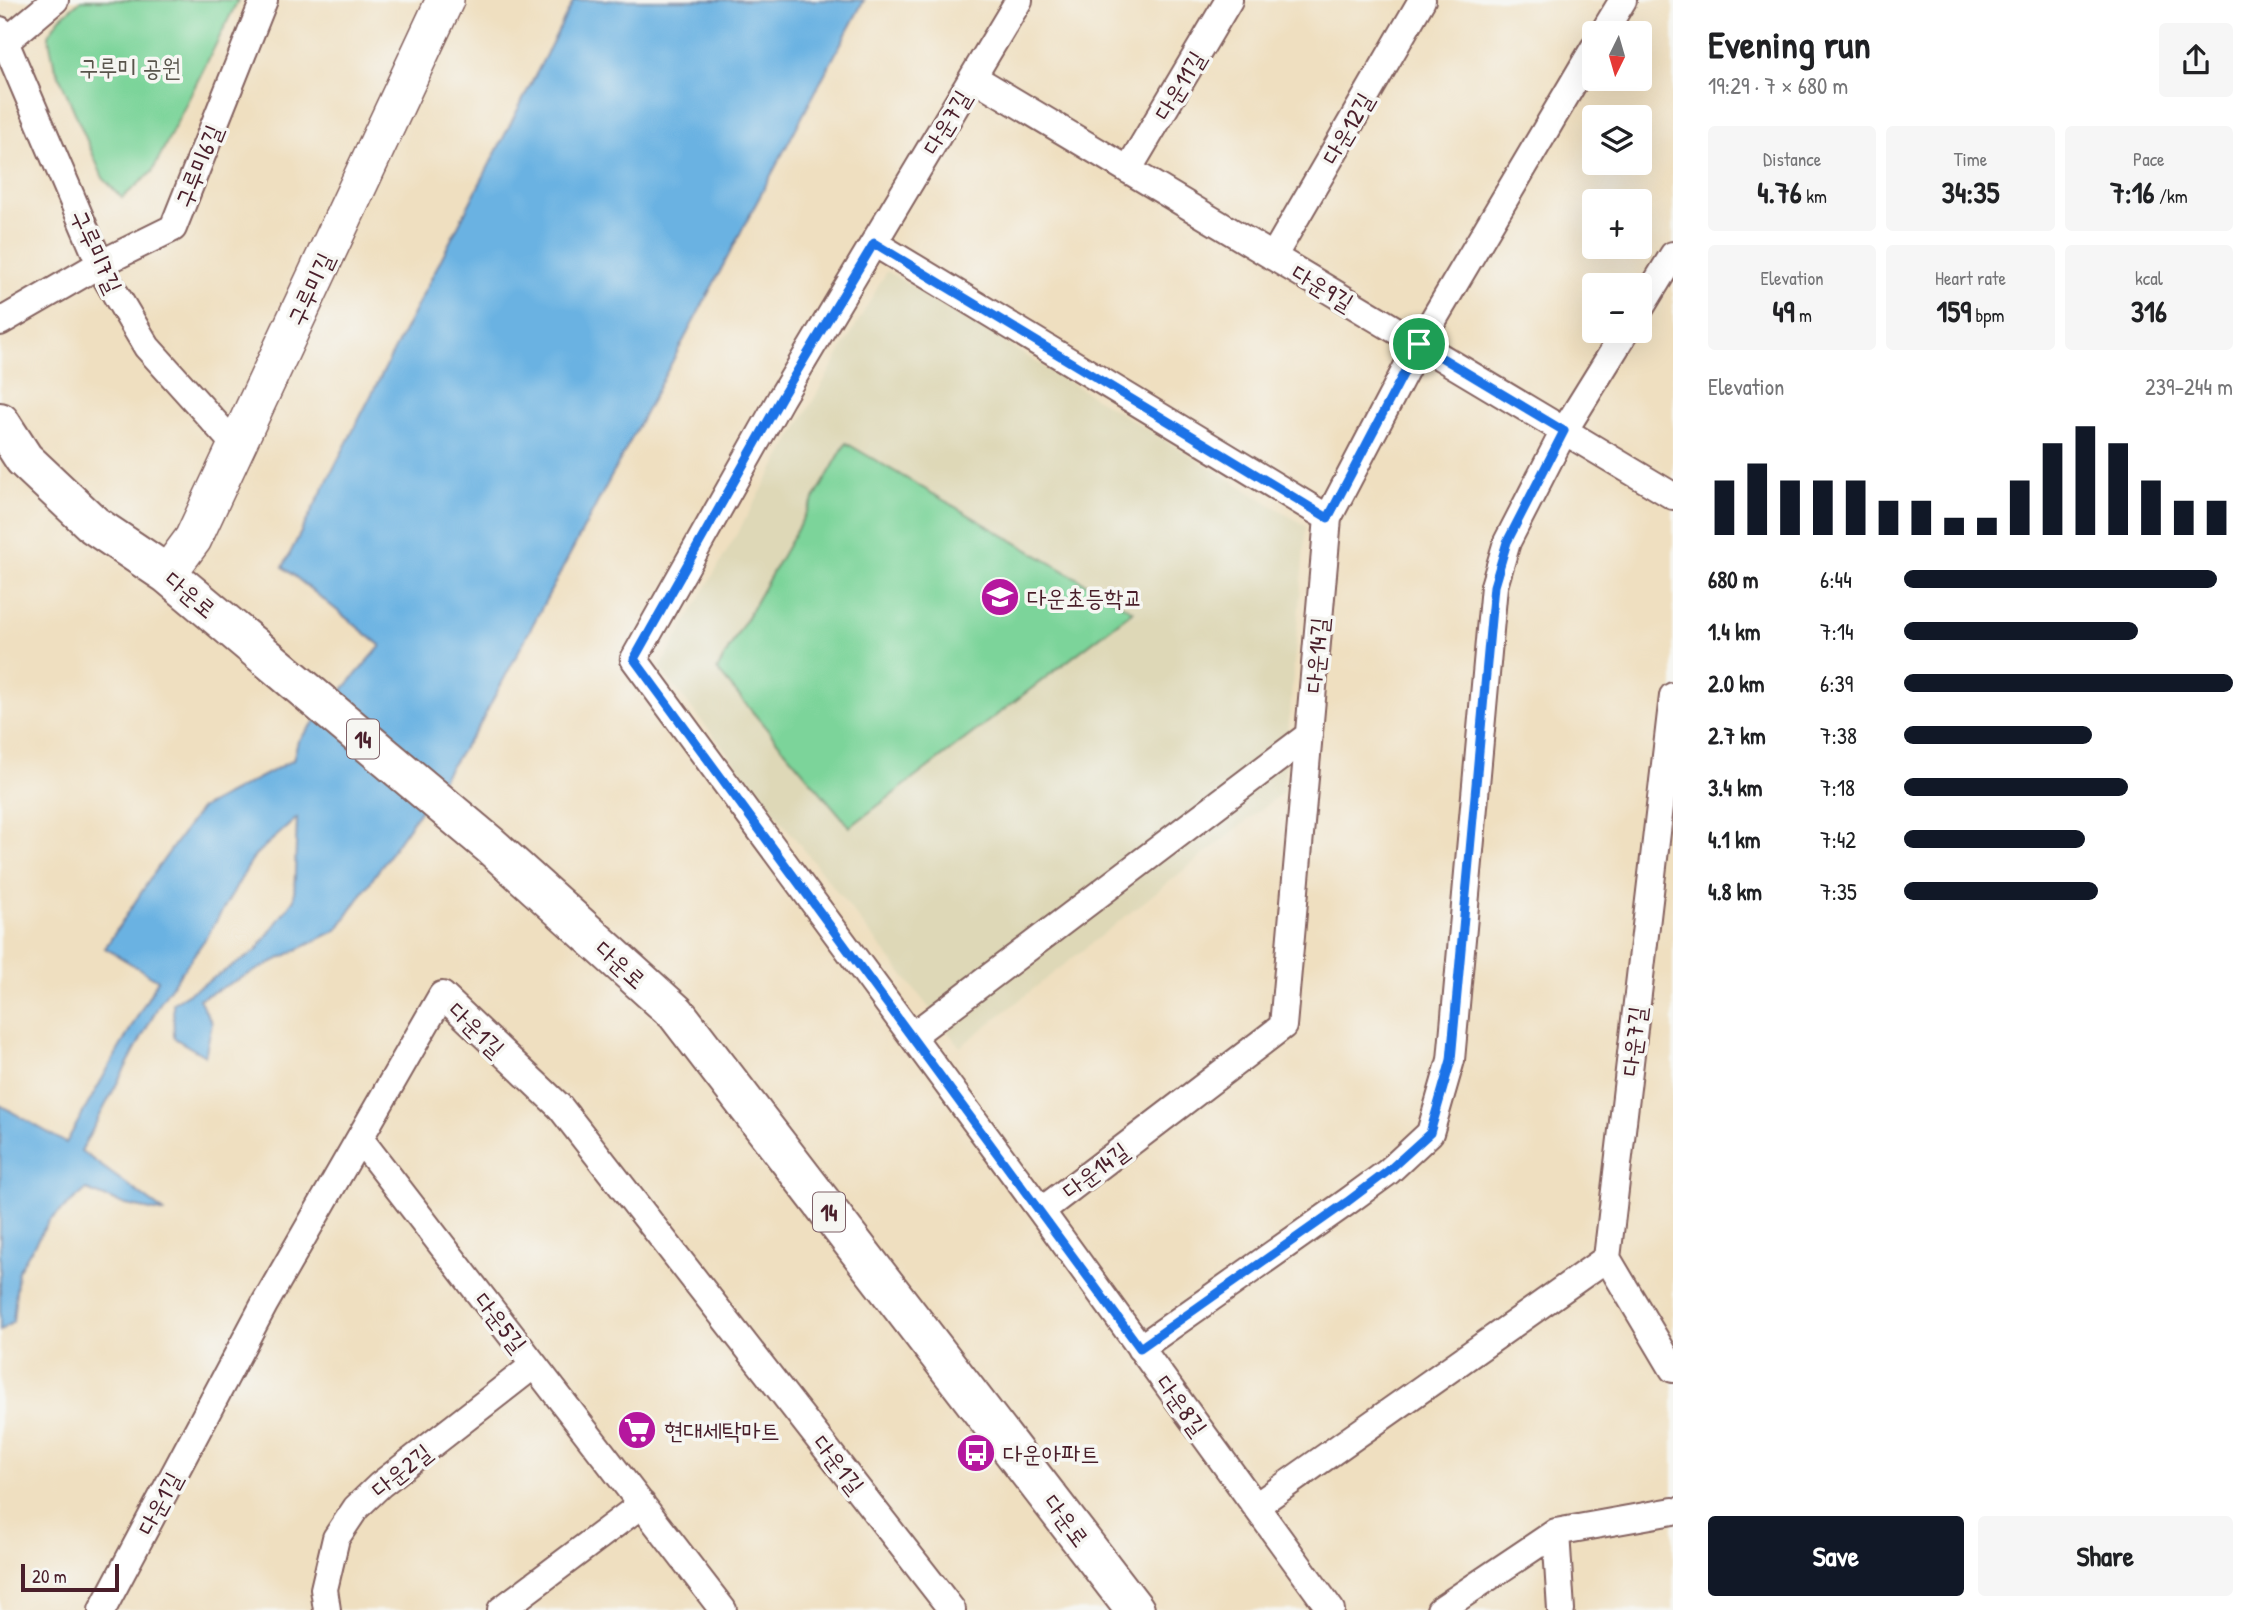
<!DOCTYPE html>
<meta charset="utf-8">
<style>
:root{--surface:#fff;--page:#f6f6f6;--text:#202124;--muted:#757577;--accent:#111827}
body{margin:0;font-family:"Patrick Hand","Poor Story",sans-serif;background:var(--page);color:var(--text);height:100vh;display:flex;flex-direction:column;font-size:26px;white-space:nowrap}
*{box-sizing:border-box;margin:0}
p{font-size:23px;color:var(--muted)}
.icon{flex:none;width:38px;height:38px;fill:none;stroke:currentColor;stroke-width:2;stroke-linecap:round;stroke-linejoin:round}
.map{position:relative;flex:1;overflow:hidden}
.side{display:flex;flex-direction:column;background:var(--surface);width:595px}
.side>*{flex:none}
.needle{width:46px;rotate:185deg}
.tools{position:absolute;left:1582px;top:21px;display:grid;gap:14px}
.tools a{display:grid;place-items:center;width:70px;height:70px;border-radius:7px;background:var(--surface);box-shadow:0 7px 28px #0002;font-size:35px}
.scale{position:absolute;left:21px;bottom:18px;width:98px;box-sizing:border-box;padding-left:7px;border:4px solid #4a1f2b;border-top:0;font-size:19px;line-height:24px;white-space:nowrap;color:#4a1f2b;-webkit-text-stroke:5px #f6f6f2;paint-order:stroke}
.pin{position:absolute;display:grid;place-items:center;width:60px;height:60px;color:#fff;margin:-30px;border:4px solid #fff;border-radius:50%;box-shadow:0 2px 7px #0007}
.round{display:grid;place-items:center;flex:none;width:74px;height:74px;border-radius:7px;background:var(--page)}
.head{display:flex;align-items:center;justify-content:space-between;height:119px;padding:0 35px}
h1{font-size:38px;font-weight:700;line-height:52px}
.figures{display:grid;grid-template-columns:repeat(3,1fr);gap:10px;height:119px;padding:7px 35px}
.figures div{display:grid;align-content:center;border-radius:7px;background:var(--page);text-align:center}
.figures b{font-size:30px;font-weight:700}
.figures small{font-size:19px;font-weight:400}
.figures p{font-size:19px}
.chart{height:196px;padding:14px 35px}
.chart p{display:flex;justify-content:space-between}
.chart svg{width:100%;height:126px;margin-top:7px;stroke:var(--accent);stroke-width:6}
.primary-button{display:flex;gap:14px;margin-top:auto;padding:14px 35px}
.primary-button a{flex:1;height:80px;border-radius:7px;background:var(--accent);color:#fff;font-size:28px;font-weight:700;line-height:80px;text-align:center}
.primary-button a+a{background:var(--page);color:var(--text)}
ul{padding:0 35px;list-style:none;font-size:23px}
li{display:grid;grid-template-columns:112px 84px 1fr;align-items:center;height:52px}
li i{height:18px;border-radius:9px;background:var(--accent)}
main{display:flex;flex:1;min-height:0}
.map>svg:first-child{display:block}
.built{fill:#ded8b7}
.green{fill:#7bd49a;stroke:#627a62;stroke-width:2}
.water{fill:#6bb2e2;stroke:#5a6886;stroke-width:2}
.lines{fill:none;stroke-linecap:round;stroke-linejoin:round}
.street-casing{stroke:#84625f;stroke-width:30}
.secondary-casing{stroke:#84625f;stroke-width:40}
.primary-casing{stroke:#84625f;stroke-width:42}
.street{stroke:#fff;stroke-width:26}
.secondary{stroke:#fff;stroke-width:37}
.primary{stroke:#fff;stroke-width:38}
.route-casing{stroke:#fff;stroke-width:14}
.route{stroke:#1a73e8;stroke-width:9}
.labels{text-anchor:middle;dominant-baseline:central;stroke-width:7;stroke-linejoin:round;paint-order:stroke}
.shield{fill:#f6f6f2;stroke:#7e6067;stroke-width:2}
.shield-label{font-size:23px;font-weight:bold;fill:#4a1f2b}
.park-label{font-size:24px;fill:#59554c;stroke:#f6f6f2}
.street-label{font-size:24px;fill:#4a1f2b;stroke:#f6f6f2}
.poi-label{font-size:24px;fill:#4a1f2b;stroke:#f6f6f2;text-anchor:start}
</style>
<main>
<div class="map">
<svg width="1673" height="1610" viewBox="0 0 1673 1610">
<rect width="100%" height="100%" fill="#f6f6f2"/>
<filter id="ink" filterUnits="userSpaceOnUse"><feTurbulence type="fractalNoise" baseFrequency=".0143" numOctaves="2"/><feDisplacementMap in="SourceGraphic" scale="14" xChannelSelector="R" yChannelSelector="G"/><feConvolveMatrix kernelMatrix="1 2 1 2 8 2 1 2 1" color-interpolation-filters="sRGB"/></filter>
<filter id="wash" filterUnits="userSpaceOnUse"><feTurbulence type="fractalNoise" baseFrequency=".00686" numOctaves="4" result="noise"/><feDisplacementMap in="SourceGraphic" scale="28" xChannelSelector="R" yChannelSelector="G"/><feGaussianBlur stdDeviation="1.57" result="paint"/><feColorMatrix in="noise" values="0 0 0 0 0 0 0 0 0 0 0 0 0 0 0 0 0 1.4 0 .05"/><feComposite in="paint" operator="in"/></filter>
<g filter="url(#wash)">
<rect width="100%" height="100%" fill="#efdfc0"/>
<path class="built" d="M887,271l419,255 -23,266 -323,255 -300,-379z"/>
<path class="green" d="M81,0h157l-86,172 -30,26 -19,-20 -49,-114 -6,-29 12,-17z
M846,443l287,168 -283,216 -133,-157z"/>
<path class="water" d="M574,0h290l-384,724 -143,206 -138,69 13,24 -7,33 -31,-18 -1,-35 82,-51 39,-53 3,-81 -42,37 -47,80 -47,66 -80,150 85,62 -40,-8 -40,-15 -37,31 -31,50 -5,51 -13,9v-226l66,38 92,-163 -53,-32 49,-75 46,-64 93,-49 5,-19 83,-95 -98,-79z"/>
</g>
<g filter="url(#ink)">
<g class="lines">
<g class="street-casing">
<path id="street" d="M1019,0l-238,398 -147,261 407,552 290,399
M0,30l106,248 41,69 89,99
M1603,33l20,-33
M5,42l50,-42
M973,77l700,419
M1128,170l101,-170
M874,243l454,275
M1273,257l149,-257
M1640,309l33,-54
M0,322l100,-58 73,-36 91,-228
M1673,696l-66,562 66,111
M912,1036l397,-301
M360,1139l363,471
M1041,1211l242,-185 45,-508 91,-174 175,-296
M1140,1348l207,-146 41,-30 42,-39 21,-73 43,-474 13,-44 57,-111 62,-100
M1256,1506l351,-248
M1556,1532l5,78
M102,1610l163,-307 177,-308 118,112 392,503
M327,1610l-3,-21 12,-51 20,-30 24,-23 154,-120
M501,1610l141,-106
M1440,1610l116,-78 117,-21"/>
</g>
<g class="secondary-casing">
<path id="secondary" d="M167,574l26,-35 252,-539"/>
</g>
<g class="primary-casing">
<path id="primary" d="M0,422l24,37 70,66 73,49 323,271 186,168 459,597"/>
</g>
<use href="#street" class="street"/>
<use href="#secondary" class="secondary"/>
<use href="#primary" class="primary"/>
</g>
</g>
<g class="lines" filter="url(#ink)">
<g class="route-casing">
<path id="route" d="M874,243l454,275 91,-174 145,87 -57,111 -13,44 -43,474 -21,73 -42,38 -41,31 -207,146 -506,-689 147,-261z"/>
</g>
<use href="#route" class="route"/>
</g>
<defs>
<g id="school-disc" transform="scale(2.0125)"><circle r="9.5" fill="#b5179e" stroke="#f6f6f2"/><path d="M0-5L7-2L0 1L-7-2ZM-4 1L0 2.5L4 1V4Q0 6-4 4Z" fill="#fff"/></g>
<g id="supermarket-disc" transform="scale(2.0125)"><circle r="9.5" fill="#b5179e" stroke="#f6f6f2"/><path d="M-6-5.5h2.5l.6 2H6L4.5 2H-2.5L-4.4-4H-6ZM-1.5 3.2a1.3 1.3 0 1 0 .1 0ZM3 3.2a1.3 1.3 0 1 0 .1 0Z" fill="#fff"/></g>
<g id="bus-disc" transform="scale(2.0125)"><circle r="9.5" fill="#b5179e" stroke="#f6f6f2"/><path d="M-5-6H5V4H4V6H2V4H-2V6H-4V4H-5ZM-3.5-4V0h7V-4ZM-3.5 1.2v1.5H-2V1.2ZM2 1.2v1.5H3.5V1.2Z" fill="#fff"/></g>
</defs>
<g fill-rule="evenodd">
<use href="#school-disc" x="1000" y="597"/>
<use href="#supermarket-disc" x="637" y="1430"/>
<use href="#bus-disc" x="976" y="1453"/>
</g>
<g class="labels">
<g class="shield">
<rect x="347" y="719.5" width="32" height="39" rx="5"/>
<rect x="813" y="1192.5" width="32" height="39" rx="5"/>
</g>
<g class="shield-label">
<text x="363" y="739">14</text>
<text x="829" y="1212">14</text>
</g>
<g class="park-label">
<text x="130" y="67">구루미 공원</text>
</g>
<g class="street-label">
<text transform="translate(1179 85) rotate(-59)">다운11길</text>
<text transform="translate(946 122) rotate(-59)">다운7길</text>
<text transform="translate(1347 128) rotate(-60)">다운12길</text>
<text transform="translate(198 166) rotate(-68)">구루미6길</text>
<text transform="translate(97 251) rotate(65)">구루미7길</text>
<text transform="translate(1323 287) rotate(31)">다운9길</text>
<text transform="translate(310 289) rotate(-65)">구루미길</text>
<text transform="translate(191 594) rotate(40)">다운로</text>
<text transform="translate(1316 655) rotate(-85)">다운14길</text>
<text transform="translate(621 964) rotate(42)">다운로</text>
<text transform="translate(477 1029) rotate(44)">다운1길</text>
<text transform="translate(1633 1041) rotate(-83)">다운7길</text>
<text transform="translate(1095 1170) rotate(-37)">다운14길</text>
<text transform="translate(501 1322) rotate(52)">다운5길</text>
<text transform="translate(1182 1405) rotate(54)">다운8길</text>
<text transform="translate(839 1464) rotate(52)">다운1길</text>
<text transform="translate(401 1470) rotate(-39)">다운2길</text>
<text transform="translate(159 1503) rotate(-62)">다운1길</text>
<text transform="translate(1067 1520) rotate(53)">다운로</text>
</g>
<g class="poi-label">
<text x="1027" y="597">다운초등학교</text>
<text x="664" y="1430">현대세탁마트</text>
<text x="1003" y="1453">다운아파트</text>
</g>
</g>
</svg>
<div class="tools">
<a><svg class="needle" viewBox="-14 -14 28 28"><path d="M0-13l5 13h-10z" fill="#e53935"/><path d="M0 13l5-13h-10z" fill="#757577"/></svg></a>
<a><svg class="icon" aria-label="layers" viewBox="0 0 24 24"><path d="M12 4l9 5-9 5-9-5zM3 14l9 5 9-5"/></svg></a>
<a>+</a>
<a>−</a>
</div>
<div class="scale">20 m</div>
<div class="pin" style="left:1419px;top:344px;background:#1e9e55"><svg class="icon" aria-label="arrive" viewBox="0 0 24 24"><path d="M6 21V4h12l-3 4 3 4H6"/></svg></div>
</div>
<section class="side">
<div class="head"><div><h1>Evening run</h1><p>19:29 · 7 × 680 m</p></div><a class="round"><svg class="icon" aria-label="share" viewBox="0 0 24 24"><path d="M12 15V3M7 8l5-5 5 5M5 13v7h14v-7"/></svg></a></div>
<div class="figures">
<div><p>Distance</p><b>4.76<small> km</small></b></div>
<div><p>Time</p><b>34:35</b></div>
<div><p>Pace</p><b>7:16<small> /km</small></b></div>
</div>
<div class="figures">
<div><p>Elevation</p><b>49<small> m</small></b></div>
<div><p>Heart rate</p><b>159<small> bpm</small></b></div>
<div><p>kcal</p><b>316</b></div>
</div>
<div class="chart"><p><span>Elevation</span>239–244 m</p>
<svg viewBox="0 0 160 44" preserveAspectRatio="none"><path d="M5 44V25M15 44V19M25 44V25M35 44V25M45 44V25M55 44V32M65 44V32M75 44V38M85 44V38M95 44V25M105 44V12M115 44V6M125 44V12M135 44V25M145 44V32M155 44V32"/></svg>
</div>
<ul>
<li><b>680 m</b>6:44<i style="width:95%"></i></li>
<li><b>1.4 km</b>7:14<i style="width:71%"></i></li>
<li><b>2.0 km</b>6:39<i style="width:100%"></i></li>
<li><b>2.7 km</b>7:38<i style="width:57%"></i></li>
<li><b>3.4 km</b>7:18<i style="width:68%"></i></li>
<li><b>4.1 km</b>7:42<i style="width:55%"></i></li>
<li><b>4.8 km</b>7:35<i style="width:59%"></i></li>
</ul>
<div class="primary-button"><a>Save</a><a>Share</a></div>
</section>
</main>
